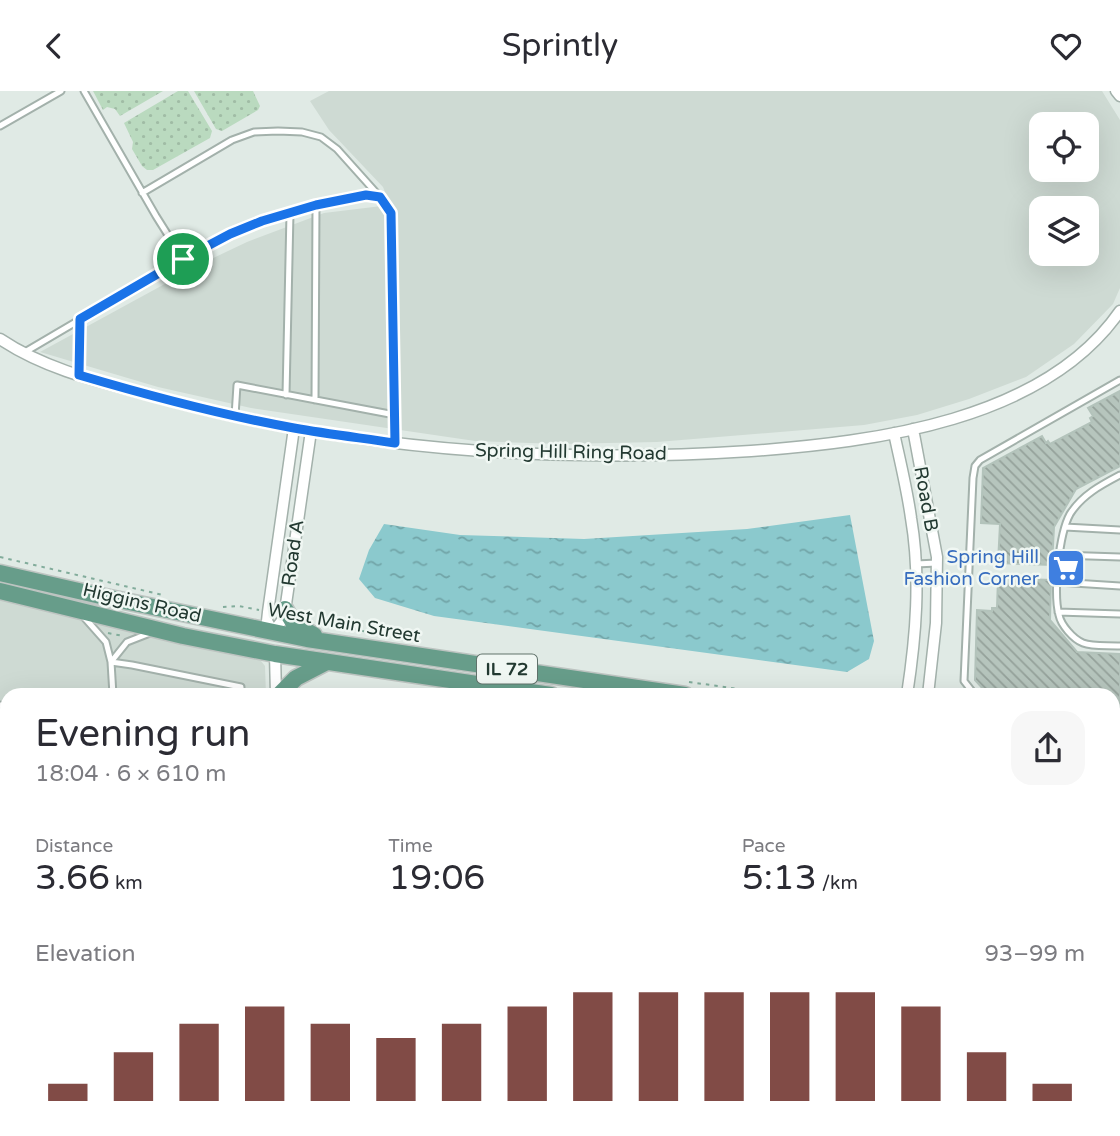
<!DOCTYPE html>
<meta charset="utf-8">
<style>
:root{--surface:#fff;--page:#f7f7f7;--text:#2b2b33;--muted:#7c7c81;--accent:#814b46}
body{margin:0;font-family:"Varela Round",sans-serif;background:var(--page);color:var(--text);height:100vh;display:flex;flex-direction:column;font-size:26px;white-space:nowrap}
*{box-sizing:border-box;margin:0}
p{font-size:23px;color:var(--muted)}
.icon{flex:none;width:38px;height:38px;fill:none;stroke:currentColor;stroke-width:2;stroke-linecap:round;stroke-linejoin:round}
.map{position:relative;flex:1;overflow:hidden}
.panel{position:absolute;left:0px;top:597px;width:1120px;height:450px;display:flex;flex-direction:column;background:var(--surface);border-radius:21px 21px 0 0;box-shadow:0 7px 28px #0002}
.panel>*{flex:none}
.buttons{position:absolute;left:1029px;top:21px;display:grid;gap:14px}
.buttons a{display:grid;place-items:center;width:70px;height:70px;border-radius:14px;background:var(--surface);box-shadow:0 7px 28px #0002;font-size:35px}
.pin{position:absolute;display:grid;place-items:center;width:60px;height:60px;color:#fff;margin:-30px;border:4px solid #fff;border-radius:50%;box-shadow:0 2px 7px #0007}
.round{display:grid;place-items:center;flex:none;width:74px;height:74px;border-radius:21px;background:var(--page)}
.summary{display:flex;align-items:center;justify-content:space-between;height:119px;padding:0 35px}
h1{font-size:38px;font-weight:600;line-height:52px}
.metrics{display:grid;grid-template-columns:repeat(3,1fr);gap:10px;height:119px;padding:7px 35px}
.metrics div{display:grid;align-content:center}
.metrics b{font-size:35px;font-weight:600}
.metrics small{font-size:19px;font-weight:400}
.metrics p{font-size:19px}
.chart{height:196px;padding:14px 35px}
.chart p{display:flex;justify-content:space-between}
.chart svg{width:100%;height:126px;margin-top:7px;stroke:var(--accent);stroke-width:6}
header{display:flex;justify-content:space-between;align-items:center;height:91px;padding:0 35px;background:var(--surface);font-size:32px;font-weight:600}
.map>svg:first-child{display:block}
.built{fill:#cedad3;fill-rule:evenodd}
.grass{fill:url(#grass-dots)}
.water{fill:url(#water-ripples)}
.building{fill:url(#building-back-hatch);stroke:#b3c3bb;stroke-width:2}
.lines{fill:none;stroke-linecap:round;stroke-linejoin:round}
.lane-casing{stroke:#a3b1ab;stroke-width:9}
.street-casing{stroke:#a3b1ab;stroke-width:13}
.primary-casing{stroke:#bdc4c1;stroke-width:19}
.path{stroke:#82ac9b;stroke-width:2;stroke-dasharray:3.5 5;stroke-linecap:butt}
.lane{stroke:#fff;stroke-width:5}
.street{stroke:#fff;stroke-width:10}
.primary{stroke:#679d8a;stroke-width:16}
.route-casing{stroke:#fff;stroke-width:14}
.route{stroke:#1a73e8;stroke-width:9}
.labels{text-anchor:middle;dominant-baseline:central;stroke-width:5;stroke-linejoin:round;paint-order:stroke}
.shield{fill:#f0f7f3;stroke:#60726b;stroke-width:2}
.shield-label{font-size:18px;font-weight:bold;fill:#223931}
.street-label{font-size:19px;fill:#223931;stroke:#f0f7f3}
.shop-label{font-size:19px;fill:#366cbe;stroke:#f0f7f3;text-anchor:end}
</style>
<header><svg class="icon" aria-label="back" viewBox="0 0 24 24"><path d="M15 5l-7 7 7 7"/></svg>Sprintly<svg class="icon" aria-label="heart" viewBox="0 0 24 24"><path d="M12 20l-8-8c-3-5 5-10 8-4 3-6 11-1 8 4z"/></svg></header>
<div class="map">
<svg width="1120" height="1045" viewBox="0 0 1120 1045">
<defs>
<pattern id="grass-dots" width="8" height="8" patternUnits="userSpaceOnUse" patternTransform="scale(1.75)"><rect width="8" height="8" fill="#badabf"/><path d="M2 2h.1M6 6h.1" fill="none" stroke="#a0bca5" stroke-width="1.8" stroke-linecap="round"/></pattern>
<pattern id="water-ripples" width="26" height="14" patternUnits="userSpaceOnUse" patternTransform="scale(1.75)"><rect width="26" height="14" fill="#8bc9cd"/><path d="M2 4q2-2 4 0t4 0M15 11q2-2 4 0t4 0" fill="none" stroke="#71a4a7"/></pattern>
<pattern id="building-back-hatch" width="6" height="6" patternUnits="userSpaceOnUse" patternTransform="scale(1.75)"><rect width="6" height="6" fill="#b6c5bd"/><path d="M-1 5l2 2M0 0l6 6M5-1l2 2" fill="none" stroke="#94a19a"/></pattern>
</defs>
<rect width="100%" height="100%" fill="#e0eae5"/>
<path class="built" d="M329,0h773l18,29v168l-7,16 -39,40 -48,33 -57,22 -52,16 -53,10 -207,17 -98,2 -84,-3 -224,-33 -93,-21 -118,-35 167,-91 40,-19 77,-29 66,-8 -7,-18 -54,-57 -19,-29zM1041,33h46v46h-46zM1041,117h46v46h-46z
M0,508l256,59 5,3 4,5 1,29h-259v137l-7,-1z"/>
<path class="grass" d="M93,0h70l-43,25 -5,-7 -8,-2 -4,3z
M178,0h10l24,40 -2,7 -57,32h-6l-5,-4 -10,-17 1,-7 -9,-19z
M194,0h59l7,15 -2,4 -36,21 -6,-2z
M1113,702l7,1v138h-7z
M1113,859l7,1v67h-7z"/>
<path class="water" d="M850,424l24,126 -5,18 -22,13 -413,-56 -59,-18 -16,-19 10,-29 15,-26 76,11 124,4 163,-10z"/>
<path class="building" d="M1120,300v75l-44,23 -22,38 -2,38 -54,-2 2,-39 -19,-1 2,-55 59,-32 4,7 2,-2 2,3 42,-22 -2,-4 3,-2 -5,-8z
M998,487l53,2 -1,40 27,32 43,2v53h-7v-12h-111l-16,-3 -11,-12 2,-70 15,1v-3h5z
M0,660l7,1v30l-7,-2z
M3,859l3,20 -6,1v-20z
M1113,984h6l1,22h-7z
M0,1026l7,2v12h23l-1,3h-2v1l-14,-3 -1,4h-12z
M134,1040h19v5h-19z"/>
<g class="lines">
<g class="lane-casing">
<path id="lane" d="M84,0l72,125 27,43
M0,35l61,-35
M142,102l90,-53 22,-8 24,-1 24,1 19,5 16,12 43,48 11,17 4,229
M25,261l158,-93 47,-25 32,-13 63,-19 41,-7 14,2
M79,284l1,-56
M286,304l4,-182
M315,309l1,-195
M235,325l2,-31 158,30
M1120,384c-19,10 -38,20 -50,39 -11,20 -17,79 -11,101 2,10 14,24 24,28 10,4 25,2 37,3
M1065,436l55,3
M1059,464l61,2
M916,473l21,-1
M1058,491l62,4
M1058,521l62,2
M83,525l23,26 5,20 16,-20 23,-9
M113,604l-2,-33 21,3 109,22v8
M975,604l-11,-14 9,-203 2,-12 5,-6 140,-80
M0,614l7,2
M1113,626l7,1
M0,640l7,2
M0,697l7,1"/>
</g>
<g class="street-casing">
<path id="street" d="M1116,0l4,5
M0,248c46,31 101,43 154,57 194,54 397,68 597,55 123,-9 293,-30 369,-140
M294,337l-26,184 -1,9 6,11 11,-14 27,-187
M913,338l24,128 -1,66 -8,72
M894,342c6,28 13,56 17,85 10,59 5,118 -4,177
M275,563l1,41
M0,824h7
M1113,1033h7
M917,1040v5
M60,1045l1,-5
M99,1045v-5
M260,1045v-5"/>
</g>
<g class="primary-casing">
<path id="primary" d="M0,482l105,24 202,42 378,56
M0,500l183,45 92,18 276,41
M285,518l9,15 20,11
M279,604l17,-17 31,-16
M1113,664l7,1
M1113,683l7,1"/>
</g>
<path class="path" d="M0,466l163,38
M223,516l16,-1 20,4
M319,531l87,18
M108,542l15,3
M689,591l93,13
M421,604l2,-5
M13,1042l5,3"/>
<use href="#lane" class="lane"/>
<use href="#street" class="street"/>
<use href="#primary" class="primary"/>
</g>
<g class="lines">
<g class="route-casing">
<path id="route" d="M366,104l14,2 11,16 4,230c-33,-5 -68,-9 -101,-15 -73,-13 -144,-32 -215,-53l1,-56 103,-60 47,-25 32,-13 54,-16z"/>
</g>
<use href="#route" class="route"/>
</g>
<defs>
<g id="supermarket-square" transform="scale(2.0125)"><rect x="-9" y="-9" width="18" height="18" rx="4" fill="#3f7fe0" stroke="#f0f7f3"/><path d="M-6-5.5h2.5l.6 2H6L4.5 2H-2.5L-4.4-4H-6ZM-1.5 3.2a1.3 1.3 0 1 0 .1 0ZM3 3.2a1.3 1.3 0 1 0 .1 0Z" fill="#fff"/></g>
</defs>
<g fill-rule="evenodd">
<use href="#supermarket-square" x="1066" y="477"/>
</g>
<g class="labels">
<rect class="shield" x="477" y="563.5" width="60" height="29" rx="5"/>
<g class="shield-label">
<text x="507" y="578">IL 72</text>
</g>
<g class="street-label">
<text transform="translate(571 361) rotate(1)">Spring Hill Ring Road</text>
<text transform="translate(926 408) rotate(80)">Road B</text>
<text transform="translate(293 462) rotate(-82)">Road A</text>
<text transform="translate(142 512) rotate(13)">Higgins Road</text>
<text transform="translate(344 532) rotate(10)">West Main Street</text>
</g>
<g class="shop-label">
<text x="1039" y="466">Spring Hill<tspan x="1039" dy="22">Fashion Corner</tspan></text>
</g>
</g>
</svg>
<div class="buttons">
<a><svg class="icon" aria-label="locate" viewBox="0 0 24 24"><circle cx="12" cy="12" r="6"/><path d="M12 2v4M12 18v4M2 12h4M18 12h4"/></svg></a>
<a><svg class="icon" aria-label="layers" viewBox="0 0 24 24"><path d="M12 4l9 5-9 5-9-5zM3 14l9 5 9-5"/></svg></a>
</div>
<div class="pin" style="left:183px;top:168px;background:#1e9e55"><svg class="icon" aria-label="arrive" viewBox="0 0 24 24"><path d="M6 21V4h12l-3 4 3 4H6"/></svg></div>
<section class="panel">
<div class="summary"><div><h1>Evening run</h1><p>18:04 · 6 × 610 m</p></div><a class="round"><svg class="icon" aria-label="share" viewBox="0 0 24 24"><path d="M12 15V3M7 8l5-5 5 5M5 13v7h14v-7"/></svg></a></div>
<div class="metrics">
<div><p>Distance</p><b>3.66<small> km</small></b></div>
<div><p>Time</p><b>19:06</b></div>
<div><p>Pace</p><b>5:13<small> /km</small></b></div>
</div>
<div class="chart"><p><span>Elevation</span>93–99 m</p>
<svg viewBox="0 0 160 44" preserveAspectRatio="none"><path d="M5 44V38M15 44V27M25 44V17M35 44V11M45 44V17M55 44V22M65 44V17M75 44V11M85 44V6M95 44V6M105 44V6M115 44V6M125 44V6M135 44V11M145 44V27M155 44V38"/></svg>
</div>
</section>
</div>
